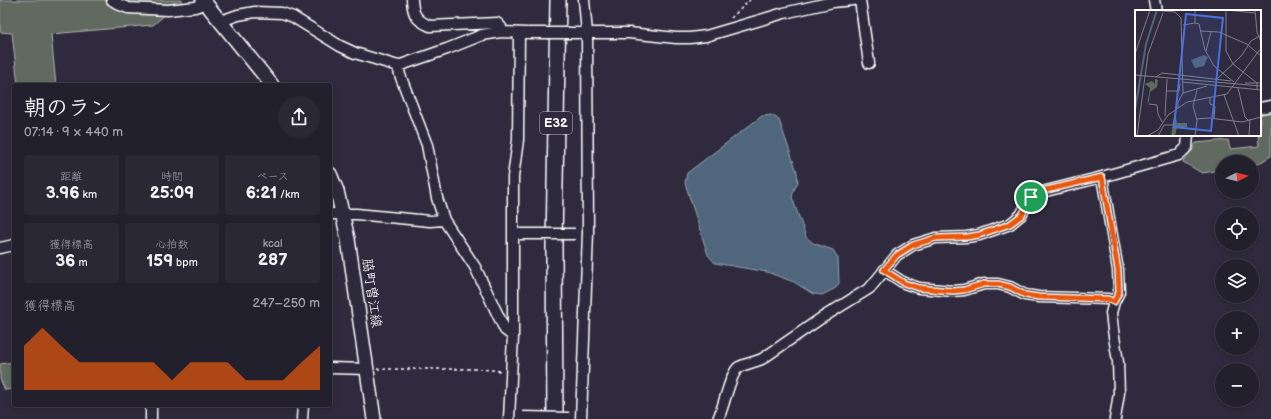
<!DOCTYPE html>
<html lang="ja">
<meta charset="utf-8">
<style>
:root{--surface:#23202e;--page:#2b2836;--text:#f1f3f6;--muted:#a3a3aa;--line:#403e4a;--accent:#ea580c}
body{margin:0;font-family:"Balsamiq Sans","Klee One",sans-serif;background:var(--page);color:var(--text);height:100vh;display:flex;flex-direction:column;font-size:15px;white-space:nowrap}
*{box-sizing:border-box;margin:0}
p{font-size:13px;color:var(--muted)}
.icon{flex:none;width:22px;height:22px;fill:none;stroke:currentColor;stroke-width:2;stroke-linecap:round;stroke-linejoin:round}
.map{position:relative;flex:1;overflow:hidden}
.sheet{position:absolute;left:12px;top:83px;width:320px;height:324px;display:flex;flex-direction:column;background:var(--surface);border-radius:4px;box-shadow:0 2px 6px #0003,0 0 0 1px var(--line)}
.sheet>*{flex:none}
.needle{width:26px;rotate:84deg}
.fabs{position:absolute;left:1215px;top:155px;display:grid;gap:8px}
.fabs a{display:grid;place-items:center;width:44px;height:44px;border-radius:50%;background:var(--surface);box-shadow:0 2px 6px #0003,0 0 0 1px var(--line);font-size:20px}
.pin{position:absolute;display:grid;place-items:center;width:34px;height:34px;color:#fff;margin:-17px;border:2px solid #fff;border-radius:50%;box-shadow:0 1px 4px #0007}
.round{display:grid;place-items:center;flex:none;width:42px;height:42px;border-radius:21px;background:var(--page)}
.head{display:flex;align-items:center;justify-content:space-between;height:68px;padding:0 12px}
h1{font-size:22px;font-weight:700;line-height:30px}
.figures{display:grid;grid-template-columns:repeat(3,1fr);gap:6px;height:68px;padding:4px 12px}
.figures div{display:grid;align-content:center;border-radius:4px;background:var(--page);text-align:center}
.figures b{font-size:17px;font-weight:700}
.figures small{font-size:11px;font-weight:400}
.figures p{font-size:11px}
.chart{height:112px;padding:8px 12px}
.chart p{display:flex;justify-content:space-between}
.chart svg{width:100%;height:72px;margin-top:4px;fill:var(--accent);opacity:.7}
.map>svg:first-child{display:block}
.green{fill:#606b60;stroke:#b0b5b0}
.water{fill:#50667b;stroke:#96a3b0}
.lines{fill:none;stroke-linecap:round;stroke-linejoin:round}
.minor-casing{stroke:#fff;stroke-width:13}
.major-casing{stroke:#fff;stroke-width:16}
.highway-casing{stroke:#fff;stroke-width:18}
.path{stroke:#fff;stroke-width:1.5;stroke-dasharray:3 3;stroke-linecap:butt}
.minor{stroke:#2f2a3d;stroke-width:10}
.major{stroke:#2f2a3d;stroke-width:13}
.highway{stroke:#2f2a3d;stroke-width:15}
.minor-bridge-casing{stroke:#fff;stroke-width:13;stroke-linecap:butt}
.minor-bridge{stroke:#2f2a3d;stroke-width:10}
.route-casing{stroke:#fff;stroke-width:8}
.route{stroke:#ea580c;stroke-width:5}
.labels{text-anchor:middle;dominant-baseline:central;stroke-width:3;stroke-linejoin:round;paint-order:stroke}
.shield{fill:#2f2a3d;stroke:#c1bfc5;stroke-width:1}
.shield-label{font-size:13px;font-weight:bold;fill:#fff}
.street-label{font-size:14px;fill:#fff;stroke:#2f2a3d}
.inset-river{fill:none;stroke:#50667b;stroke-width:2}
.inset-road{fill:none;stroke:#827f8b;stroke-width:1}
.view{fill:#4a71e0;fill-opacity:0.15;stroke:#4a71e0;stroke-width:2}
.inset-edge{fill:none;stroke:#fff;stroke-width:2}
</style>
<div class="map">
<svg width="1271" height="419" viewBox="0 0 1271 419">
<rect width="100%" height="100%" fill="#2f2a3d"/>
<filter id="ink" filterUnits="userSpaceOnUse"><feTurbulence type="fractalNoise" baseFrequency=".025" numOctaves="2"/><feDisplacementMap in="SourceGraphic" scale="8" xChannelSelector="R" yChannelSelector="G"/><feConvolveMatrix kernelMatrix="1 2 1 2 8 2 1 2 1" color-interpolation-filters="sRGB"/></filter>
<g filter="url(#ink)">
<path class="green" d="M0,0h183l-30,25 -102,9 5,51h-38l-6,-52 -12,-1z
M1271,111v45l-15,9h-4v-3h-30v8l-20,3 -19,-11 13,-19 32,-3 2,9 29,-3 -1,-11h2v-22z
M14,362v27l-9,1 -5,-11v-15z"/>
<path class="water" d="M772,115l7,5 18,52 1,10 -4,8 -2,7 14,40 7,6 20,7 5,8 1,25 -3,5 -14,7 -9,-1 -19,-12 -27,-10 -52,-9 -7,-8 -23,-72 2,-10 75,-57z"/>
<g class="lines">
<g class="minor-casing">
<path id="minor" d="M112,0l8,5 8,3 40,2 27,-3 10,-3
M412,0c1,15 4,20 18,26l67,-3 4,4v5
M860,0l9,63
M1154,0l2,11
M221,21l17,-6 17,-3 27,1 11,4 47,29 15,7 43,13 49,-17 35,-14 19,-3 25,1
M580,33h49l47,5h14l16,-2 78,-23 49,-11 20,-2
M398,66l2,9 27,70 10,53 7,22 31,47 30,63 8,6
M1260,108l11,-2
M1102,177l16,93 1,22 -5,10 -3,11 2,17 5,32 1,31 -4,26
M330,214h26l74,7 14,-1
M0,248l14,-3
M884,270l20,13 15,5 34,3 11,-1 20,-6h14l12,3 15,8 14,2 69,2 6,3
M330,368l37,1
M151,419v-14
M302,419l1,-14
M509,419l4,-83v-159l5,-37 1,-107
M581,419l7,-186 -1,-200 -3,-33
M718,419c6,-12 12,-46 21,-52 6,-3 16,-5 23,-8l58,-40 50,-31 27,-33 16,-10 23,-7 31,-1 12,-2 31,-11 11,-9 10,-18 7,-4 64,-16 77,-22 8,-8 1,-12"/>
</g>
<g class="major-casing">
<path id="major" d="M203,0l69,85
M330,174l7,17 11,48 26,180"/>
</g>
<g class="highway-casing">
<path id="highway" d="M555,419l-1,-173 4,-246"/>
</g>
<path class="path" d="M731,18l19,-18
M377,369h103l21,2"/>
<use href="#minor" class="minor"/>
<use href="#major" class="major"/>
<use href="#highway" class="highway"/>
<g class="minor-bridge-casing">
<path id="minor-bridge" d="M528,33h50
M520,234h55
M522,417l47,1"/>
</g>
<use href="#minor-bridge" class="minor-bridge"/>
</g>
</g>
<g class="lines" filter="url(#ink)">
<g class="route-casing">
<path id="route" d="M1102,177l16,93 1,22 -5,10 -6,-3 -69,-2 -14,-2 -15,-8 -12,-3h-14l-20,6 -11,1 -34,-3 -15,-5 -20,-13 13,-15 16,-10 23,-7 31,-1 12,-2 31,-11 12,-9 9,-18 7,-5z"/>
</g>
<use href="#route" class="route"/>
</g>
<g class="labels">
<rect class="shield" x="540" y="112" width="32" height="22" rx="3"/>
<g class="shield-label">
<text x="556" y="123">E32</text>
</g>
<g class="street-label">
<text transform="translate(372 293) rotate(82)">脇町曽江線</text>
</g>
</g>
<g transform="translate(1135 10)">
<rect width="126" height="126" fill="#2f2a3d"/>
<path d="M20,69l3,1 -1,7 -7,5 -1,9 -2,4 3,-17 -5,-4 7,-3 3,3zM40,101l2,12h10v4h-10l-2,9h-4z" fill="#606b60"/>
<path d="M69,45l4,2 -4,9 -9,2 -4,-8z" fill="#50667b"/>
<path class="inset-river" d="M0,100l11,-66 11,-34"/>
<path class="inset-road" d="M16,0l24,2 6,6 2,75 -5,9v6M60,0v13l4,1 6,26 9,16 20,16M120,0l2,22 4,10M120,3l-29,-3v41l7,13 24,19v7M48,15l12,-2M65,21l19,1 30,13M114,36l12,10M71,41l5,-19M0,44l15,-44M0,65l126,11M21,67l6,-4 69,8M82,69l25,-24 9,-14 10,-6M47,72l79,8M110,73h16M103,78l7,29 3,3M31,81h13l1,-7M48,83l24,-7M89,85l15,41M75,88v6l5,2 -1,12M14,94l8,1 1,9 4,8M30,106l2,-37M61,109l13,-1 33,4 19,-5M29,115h9l3,-15M2,126l11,-82 15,-41M12,126l11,-6 10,-15 19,-13 40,-8 34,-46M23,126l6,-11M60,126l2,-16 -4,-14 4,-16M114,126l1,-17"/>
<path class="view" d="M51,4l37,4 -12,113 -37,-4z"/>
<rect width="126" height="126" class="inset-edge"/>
</g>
</svg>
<div class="fabs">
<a><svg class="needle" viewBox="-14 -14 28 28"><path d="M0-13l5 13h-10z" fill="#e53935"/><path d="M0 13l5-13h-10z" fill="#a3a3aa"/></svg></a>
<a><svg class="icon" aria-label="locate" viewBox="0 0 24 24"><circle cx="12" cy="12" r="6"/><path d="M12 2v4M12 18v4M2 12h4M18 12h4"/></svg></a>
<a><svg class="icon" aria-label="layers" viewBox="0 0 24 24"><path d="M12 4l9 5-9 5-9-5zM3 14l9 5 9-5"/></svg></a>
<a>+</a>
<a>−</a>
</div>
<div class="pin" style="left:1031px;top:197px;background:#1e9e55"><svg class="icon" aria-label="arrive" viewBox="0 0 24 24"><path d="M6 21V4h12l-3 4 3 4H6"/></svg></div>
<section class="sheet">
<div class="head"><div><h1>朝のラン</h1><p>07:14 · 9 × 440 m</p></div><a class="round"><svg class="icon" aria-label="share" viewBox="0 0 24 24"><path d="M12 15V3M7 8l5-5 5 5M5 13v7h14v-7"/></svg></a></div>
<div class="figures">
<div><p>距離</p><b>3.96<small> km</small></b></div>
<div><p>時間</p><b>25:09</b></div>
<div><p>ペース</p><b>6:21<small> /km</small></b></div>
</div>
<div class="figures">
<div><p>獲得標高</p><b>36<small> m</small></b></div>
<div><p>心拍数</p><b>159<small> bpm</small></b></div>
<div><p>kcal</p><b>287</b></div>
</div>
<div class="chart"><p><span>獲得標高</span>247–250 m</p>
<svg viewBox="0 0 160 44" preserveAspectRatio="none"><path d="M0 44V17L10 6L20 17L30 27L40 27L50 27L60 27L70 27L80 38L90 27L100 27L110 27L120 38L130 38L140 38L150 27L160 17V44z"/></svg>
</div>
</section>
</div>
